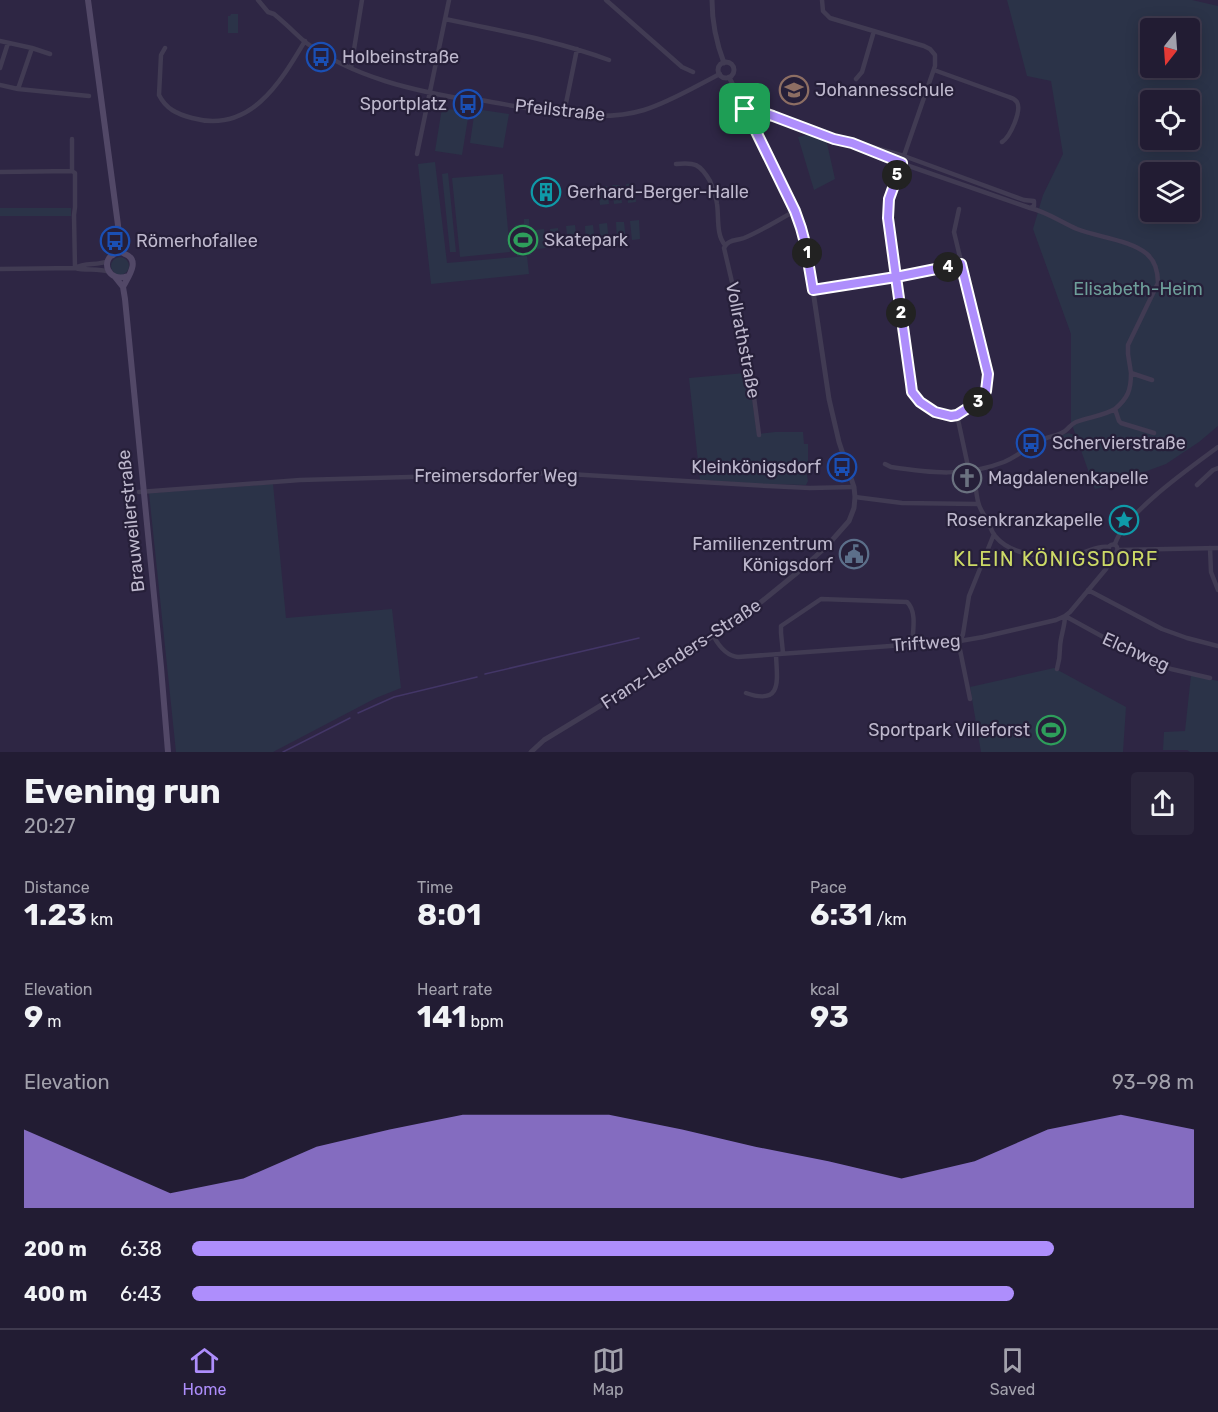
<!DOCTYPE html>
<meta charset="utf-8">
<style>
:root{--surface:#221c33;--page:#2a253b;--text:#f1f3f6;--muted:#a2a1ac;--line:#3f3a4e;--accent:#ae8efc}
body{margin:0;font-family:Rubik,sans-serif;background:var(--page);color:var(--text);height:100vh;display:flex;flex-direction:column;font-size:22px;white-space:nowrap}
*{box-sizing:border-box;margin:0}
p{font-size:20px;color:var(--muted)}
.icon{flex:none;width:33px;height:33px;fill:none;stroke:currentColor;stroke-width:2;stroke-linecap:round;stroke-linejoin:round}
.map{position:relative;height:752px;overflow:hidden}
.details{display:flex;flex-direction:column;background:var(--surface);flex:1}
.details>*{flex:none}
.needle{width:39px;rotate:197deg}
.buttons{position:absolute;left:1140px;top:18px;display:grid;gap:12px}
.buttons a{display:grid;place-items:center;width:60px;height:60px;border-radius:6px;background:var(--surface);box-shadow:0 3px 15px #0003,0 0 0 2px var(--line);font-size:30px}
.pin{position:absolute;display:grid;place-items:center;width:51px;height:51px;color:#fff;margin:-26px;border-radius:12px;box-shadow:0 3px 9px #0006}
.km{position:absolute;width:30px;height:30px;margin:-15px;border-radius:50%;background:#222;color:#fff;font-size:16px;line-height:30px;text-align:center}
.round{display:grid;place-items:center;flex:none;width:63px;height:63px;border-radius:6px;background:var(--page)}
.headline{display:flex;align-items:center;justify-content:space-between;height:102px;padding:0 24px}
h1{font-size:33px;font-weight:700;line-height:45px}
.stats{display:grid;grid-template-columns:repeat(3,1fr);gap:9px;height:102px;padding:6px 24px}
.stats div{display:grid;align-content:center}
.stats b{font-size:30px;font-weight:700}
.stats small{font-size:16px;font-weight:400}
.stats p{font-size:16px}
.chart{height:168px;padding:12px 24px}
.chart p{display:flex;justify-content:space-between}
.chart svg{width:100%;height:108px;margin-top:6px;fill:var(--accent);opacity:.7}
ul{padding:0 24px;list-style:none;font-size:20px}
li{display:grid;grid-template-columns:96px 72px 1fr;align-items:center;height:45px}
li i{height:15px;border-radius:8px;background:var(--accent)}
.tab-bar{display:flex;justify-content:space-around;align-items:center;height:84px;border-top:2px solid var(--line);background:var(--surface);font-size:16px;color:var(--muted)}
.tab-bar a{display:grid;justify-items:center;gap:3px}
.tab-bar .current{color:var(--accent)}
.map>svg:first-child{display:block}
.green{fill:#2b3348;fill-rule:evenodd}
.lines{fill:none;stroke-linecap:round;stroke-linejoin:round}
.stream{stroke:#433667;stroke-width:1.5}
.pedestrian{stroke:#413b53;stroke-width:3}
.minor{stroke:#413b53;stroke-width:4.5}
.tertiary{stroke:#413b53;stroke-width:5}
.secondary{stroke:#524867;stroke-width:6}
.route-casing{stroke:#fff;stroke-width:12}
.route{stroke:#ae8efc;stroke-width:8}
.labels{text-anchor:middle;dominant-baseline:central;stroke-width:4.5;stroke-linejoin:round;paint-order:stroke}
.poi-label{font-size:18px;fill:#beb8cd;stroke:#261f39;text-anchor:start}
.street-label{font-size:18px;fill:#beb8cd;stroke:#261f39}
.park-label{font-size:18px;fill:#6e9f9a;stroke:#261f39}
.neighbourhood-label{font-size:20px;letter-spacing:1.5px;fill:#cdda66;stroke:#261f39}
</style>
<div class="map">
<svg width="1218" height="752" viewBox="0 0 1218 752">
<rect width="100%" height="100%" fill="#2e2644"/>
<path class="green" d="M1007,0h185l26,6v420l-19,16 -33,22 -60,22 -11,3 -1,-2 -23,-65v-88l-38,-105 10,-34 20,-41 -12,-73 -24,-5zM1150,28h40v40h-40zM1150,100h40v40h-40zM1150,172h40v40h-40z
M231,14h7v19h-10v-17h2z
M442,108l27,4 -7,43 -27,-4z
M475,109l34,5 -6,34 -33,-5z
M812,134l14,5 9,40 -21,11 -16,-53z
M435,162l12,101 80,-7 2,18 -98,10 -13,-120z
M448,173l8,79h-6l-8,-78z
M503,174l7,78 -50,5 -8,-79z
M634,183l2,19 -8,1 -2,-19z
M612,185h8l2,18 -8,1z
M607,186l2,18 -9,1 -2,-18z
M0,208h71v8h-71z
M524,219h5l2,36 -14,1 -2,-31 9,-1z
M639,220l1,19 -8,1 -2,-19z
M616,222h8l2,18 -9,1z
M607,223l2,19 -8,1 -2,-19z
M575,225l2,18 -9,1 -2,-18z
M593,225l2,18 -9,1 -1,-18z
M558,228l2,19h-9l-1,-18z
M544,229l2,19 -9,1 -2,-19z
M111 266a9 9 0 1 1 18 0a9 9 0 1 1-18 0Z
M745,373l4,3 8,58 18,-2h28l1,12h4v26h-2l2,11 -2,4 -41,-1 -65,-4 -11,-102z
M1069,433l5,2 3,10 -18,4 -2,-13z
M273,484l13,134 106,-9 9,79 -25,10 -103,54h-97l-27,-259z
M1054,668l72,39 -3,45h-142l-11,-65z
M1191,675l27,6v71h-28l-3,-2h-24l1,-18 21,-1z"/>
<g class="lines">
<path class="stream" d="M485,674l154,-36
M358,713l36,-16 83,-20
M283,752l67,-34"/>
<path class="pedestrian" d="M745,109l4,-1 28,10"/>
<path class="minor" d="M258,0l10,12 6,2c11,9 21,19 31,28 49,36 110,49 169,59l6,-1c50,8 115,25 164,10 26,-8 52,-24 76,-36
M606,0l76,67 11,5
M822,0l1,11 7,7 94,28 6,3 5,6v11l-46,133 -1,19 24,174c7,11 25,25 39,24 6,0 12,-5 17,-8 5,-3 12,-6 15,-11 5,-6 5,-15 5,-23l-34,-142 5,-23
M445,19c56,12 110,21 164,41
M0,41l32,7 18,6
M165,48l-4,7 -2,40c7,14 18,19 33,23 58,16 88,-35 113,-77
M0,68l8,-25
M351,68l11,-68
M934,70l75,27c4,1 6,2 8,5 5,9 -7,35 -15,40
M856,79l6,-7 12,-41
M0,85l18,4 71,7
M18,89l14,-41
M564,113l13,-64
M777,118l57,21 18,4 17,3 35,10 120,44 10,1v5
M72,139v32l3,2v34l-1,8 1,53
M857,146l26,11 147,51 2,-1
M417,154l32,-154
M676,164c19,-2 24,0 34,17 3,8 6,15 7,23 2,13 -1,31 8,41
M0,172l72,-1
M1030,208c17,4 31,14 47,21 20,8 54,11 70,25 8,7 11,19 11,29l-30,62v9l3,19
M75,268c10,-6 22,-2 33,-7
M0,269l75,-1c11,3 23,0 34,4
M813,290l83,-13 65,-13
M1115,409c13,-11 16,-19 16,-36l21,7
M957,415l12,56
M759,435l-5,-38 -15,-85 -15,-64c4,-9 12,-7 20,-10 17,-7 34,-18 51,-27
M885,464l6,3c39,6 75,10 113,-5 14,-6 26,-17 40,-23 7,-3 16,-4 21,-8 4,-3 6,-7 11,-9 13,-5 27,-6 39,-13l4,12 2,2 33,10
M1197,485l16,-15 5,-2
M976,490c2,15 3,17 11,30 3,5 4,11 8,16 17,21 58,24 83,18 10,-2 20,-9 31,-7
M139,492l161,-12 252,-7 216,13 42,2 44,-1
M855,497l47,6 76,1
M1115,544c10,-31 76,-77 103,-97
M1108.5 549a4.5 4.5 0 1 1 9 0a4.5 4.5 0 1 1-9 0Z
M1210,548l1,24 7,18
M1118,550l100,-2
M1088,590l74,39 25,9 31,8
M1065,616l71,39 35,14 39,9
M714,637c5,9 13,19 24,20l222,-16 23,-4 73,-17 9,-4 5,-4 36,-43 4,-7 2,-9
M783,653l-2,-20v-7l40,-27 86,3c10,9 6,29 5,42
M1057,669c2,-7 3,-13 3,-21 0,-11 5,-21 5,-32
M746,693c37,13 31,-13 30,-38
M970,699l-11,-54 4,-11 6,-38 25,-62"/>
<path class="tertiary" d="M712,0c0,23 4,42 12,63
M718 70a8 8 0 1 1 16 0a8 8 0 1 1-16 0Z
M531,752l13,-12 148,-90 53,-35 53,-43 28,-25 23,-26 5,-13 1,-11 -1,-10 -15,-45 -10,-43 -21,-142 -6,-29 -26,-56 -47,-95"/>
<path class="secondary" d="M88,0l30,225 1,18 -6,12
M115,277l8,10 2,12 36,368 7,85
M123,287c5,-10 18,-27 2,-33 -3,-2 -6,-2 -9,-1 -17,6 -8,31 12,23"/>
</g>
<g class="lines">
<g class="route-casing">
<path id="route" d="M745,109l50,102 6,17 4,15 8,47 83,-13 15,107 1,8 8,10 15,10 16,4 6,-1 25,-16 4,-8 2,-17 -27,-110 -65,13 -8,-59 1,-19 13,-36 -50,-20 -18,-4 -61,-23 -24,-8 -4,1"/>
</g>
<use href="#route" class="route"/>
</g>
<defs>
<g id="bus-ring" transform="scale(1.5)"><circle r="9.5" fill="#261f39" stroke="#1a4fb4" stroke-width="1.5"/><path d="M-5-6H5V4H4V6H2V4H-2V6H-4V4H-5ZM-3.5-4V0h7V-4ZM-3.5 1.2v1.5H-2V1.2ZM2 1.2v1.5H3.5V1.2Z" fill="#1a4fb4"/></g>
<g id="school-ring" transform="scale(1.5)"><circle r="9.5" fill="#261f39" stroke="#8d6e63" stroke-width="1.5"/><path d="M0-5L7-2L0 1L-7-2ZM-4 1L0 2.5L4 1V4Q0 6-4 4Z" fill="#8d6e63"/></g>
<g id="building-ring" transform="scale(1.5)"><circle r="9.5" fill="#261f39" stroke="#0f9aa8" stroke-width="1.5"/><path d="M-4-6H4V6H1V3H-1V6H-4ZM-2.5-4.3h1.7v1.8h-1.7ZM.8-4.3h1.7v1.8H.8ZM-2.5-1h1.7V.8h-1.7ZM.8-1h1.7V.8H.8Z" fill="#0f9aa8"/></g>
<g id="stadium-ring" transform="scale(1.5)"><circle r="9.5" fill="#261f39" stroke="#2e9e5b" stroke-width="1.5"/><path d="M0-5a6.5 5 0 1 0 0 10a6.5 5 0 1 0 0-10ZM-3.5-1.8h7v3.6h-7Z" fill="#2e9e5b"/></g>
<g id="church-ring" transform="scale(1.5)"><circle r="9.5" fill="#261f39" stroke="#6b7280" stroke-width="1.5"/><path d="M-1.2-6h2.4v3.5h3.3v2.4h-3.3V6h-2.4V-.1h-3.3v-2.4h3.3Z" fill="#6b7280"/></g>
<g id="sight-ring" transform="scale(1.5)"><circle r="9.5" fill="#261f39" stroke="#0f9aa8" stroke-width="1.5"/><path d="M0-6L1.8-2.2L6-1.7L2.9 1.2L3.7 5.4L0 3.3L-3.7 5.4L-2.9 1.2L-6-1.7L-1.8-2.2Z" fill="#0f9aa8"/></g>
<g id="civic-ring" transform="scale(1.5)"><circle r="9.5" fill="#261f39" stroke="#5c6f8a" stroke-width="1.5"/><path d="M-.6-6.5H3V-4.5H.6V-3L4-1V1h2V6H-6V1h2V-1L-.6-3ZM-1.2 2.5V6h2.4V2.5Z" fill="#5c6f8a"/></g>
</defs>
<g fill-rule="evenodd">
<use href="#bus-ring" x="321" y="57"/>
<use href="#school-ring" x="794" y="90"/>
<use href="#bus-ring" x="468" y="104"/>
<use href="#building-ring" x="546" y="192"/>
<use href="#stadium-ring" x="523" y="240"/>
<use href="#bus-ring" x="115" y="241"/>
<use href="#bus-ring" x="1031" y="443"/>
<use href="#bus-ring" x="842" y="467"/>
<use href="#church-ring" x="967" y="478"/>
<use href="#sight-ring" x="1124" y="520"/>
<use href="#civic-ring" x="854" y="554"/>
<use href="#stadium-ring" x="1051" y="730"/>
</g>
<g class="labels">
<g class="poi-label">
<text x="342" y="57">Holbeinstraße</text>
<text x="815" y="90">Johannesschule</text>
<text x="447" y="104" text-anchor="end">Sportplatz</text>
<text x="567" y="192">Gerhard-Berger-Halle</text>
<text x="544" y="240">Skatepark</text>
<text x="136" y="241">Römerhofallee</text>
<text x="1052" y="443">Schervierstraße</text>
<text x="821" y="467" text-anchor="end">Kleinkönigsdorf</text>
<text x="988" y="478">Magdalenenkapelle</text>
<text x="1103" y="520" text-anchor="end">Rosenkranzkapelle</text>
<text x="833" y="544" text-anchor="end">Familienzentrum<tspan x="833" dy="21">Königsdorf</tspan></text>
<text x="1030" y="730" text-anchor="end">Sportpark Villeforst</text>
</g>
<g class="street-label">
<text transform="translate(560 110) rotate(6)">Pfeilstraße</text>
<text transform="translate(743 340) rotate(79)">Vollrathstraße</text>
<text x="496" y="476">Freimersdorfer Weg</text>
<text transform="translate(131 521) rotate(-96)">Brauweilerstraße</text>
<text transform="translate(926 643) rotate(-4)">Triftweg</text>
<text transform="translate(1136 652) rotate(24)">Elchweg</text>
<text transform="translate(681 654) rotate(-33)">Franz-Lenders-Straße</text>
</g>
<g class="park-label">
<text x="1138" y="289">Elisabeth-Heim</text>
</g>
<g class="neighbourhood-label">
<text x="1056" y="559">KLEIN KÖNIGSDORF</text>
</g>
</g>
</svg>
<div class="buttons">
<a><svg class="needle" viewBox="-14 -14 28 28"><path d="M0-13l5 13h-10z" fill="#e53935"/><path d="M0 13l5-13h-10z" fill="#a2a1ac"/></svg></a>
<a><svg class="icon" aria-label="locate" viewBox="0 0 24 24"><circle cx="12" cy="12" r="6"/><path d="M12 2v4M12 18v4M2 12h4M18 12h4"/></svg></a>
<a><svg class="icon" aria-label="layers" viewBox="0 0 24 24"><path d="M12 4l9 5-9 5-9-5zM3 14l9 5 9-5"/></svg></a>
</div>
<div class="pin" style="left:745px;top:109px;background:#1e9e55"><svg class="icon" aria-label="arrive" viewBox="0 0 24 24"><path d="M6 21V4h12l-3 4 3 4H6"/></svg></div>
<b class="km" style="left:807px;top:253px">1</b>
<b class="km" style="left:901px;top:313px">2</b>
<b class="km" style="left:978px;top:402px">3</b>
<b class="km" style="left:948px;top:267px">4</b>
<b class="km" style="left:897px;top:175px">5</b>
</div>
<section class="details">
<div class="headline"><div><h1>Evening run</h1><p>20:27</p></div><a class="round"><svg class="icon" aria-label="share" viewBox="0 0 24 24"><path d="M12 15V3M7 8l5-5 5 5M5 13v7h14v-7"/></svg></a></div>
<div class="stats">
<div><p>Distance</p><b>1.23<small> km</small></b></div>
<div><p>Time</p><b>8:01</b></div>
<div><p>Pace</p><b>6:31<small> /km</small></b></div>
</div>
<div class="stats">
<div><p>Elevation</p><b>9<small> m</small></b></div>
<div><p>Heart rate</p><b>141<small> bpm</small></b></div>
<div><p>kcal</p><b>93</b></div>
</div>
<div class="chart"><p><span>Elevation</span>93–98 m</p>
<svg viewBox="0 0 160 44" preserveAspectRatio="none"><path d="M0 44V12L10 25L20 38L30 32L40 19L50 12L60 6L70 6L80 6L90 12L100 19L110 25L120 32L130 25L140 12L150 6L160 12V44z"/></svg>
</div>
<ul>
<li><b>200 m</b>6:38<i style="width:86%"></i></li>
<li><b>400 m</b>6:43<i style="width:82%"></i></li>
</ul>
</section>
<nav class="tab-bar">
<a class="current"><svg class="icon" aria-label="home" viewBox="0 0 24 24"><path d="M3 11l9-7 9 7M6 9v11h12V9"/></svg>Home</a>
<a><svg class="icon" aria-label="map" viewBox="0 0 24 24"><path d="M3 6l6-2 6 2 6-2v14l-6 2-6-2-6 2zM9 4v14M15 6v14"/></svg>Map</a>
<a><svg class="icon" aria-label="saved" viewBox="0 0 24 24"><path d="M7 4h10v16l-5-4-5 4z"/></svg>Saved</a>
</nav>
